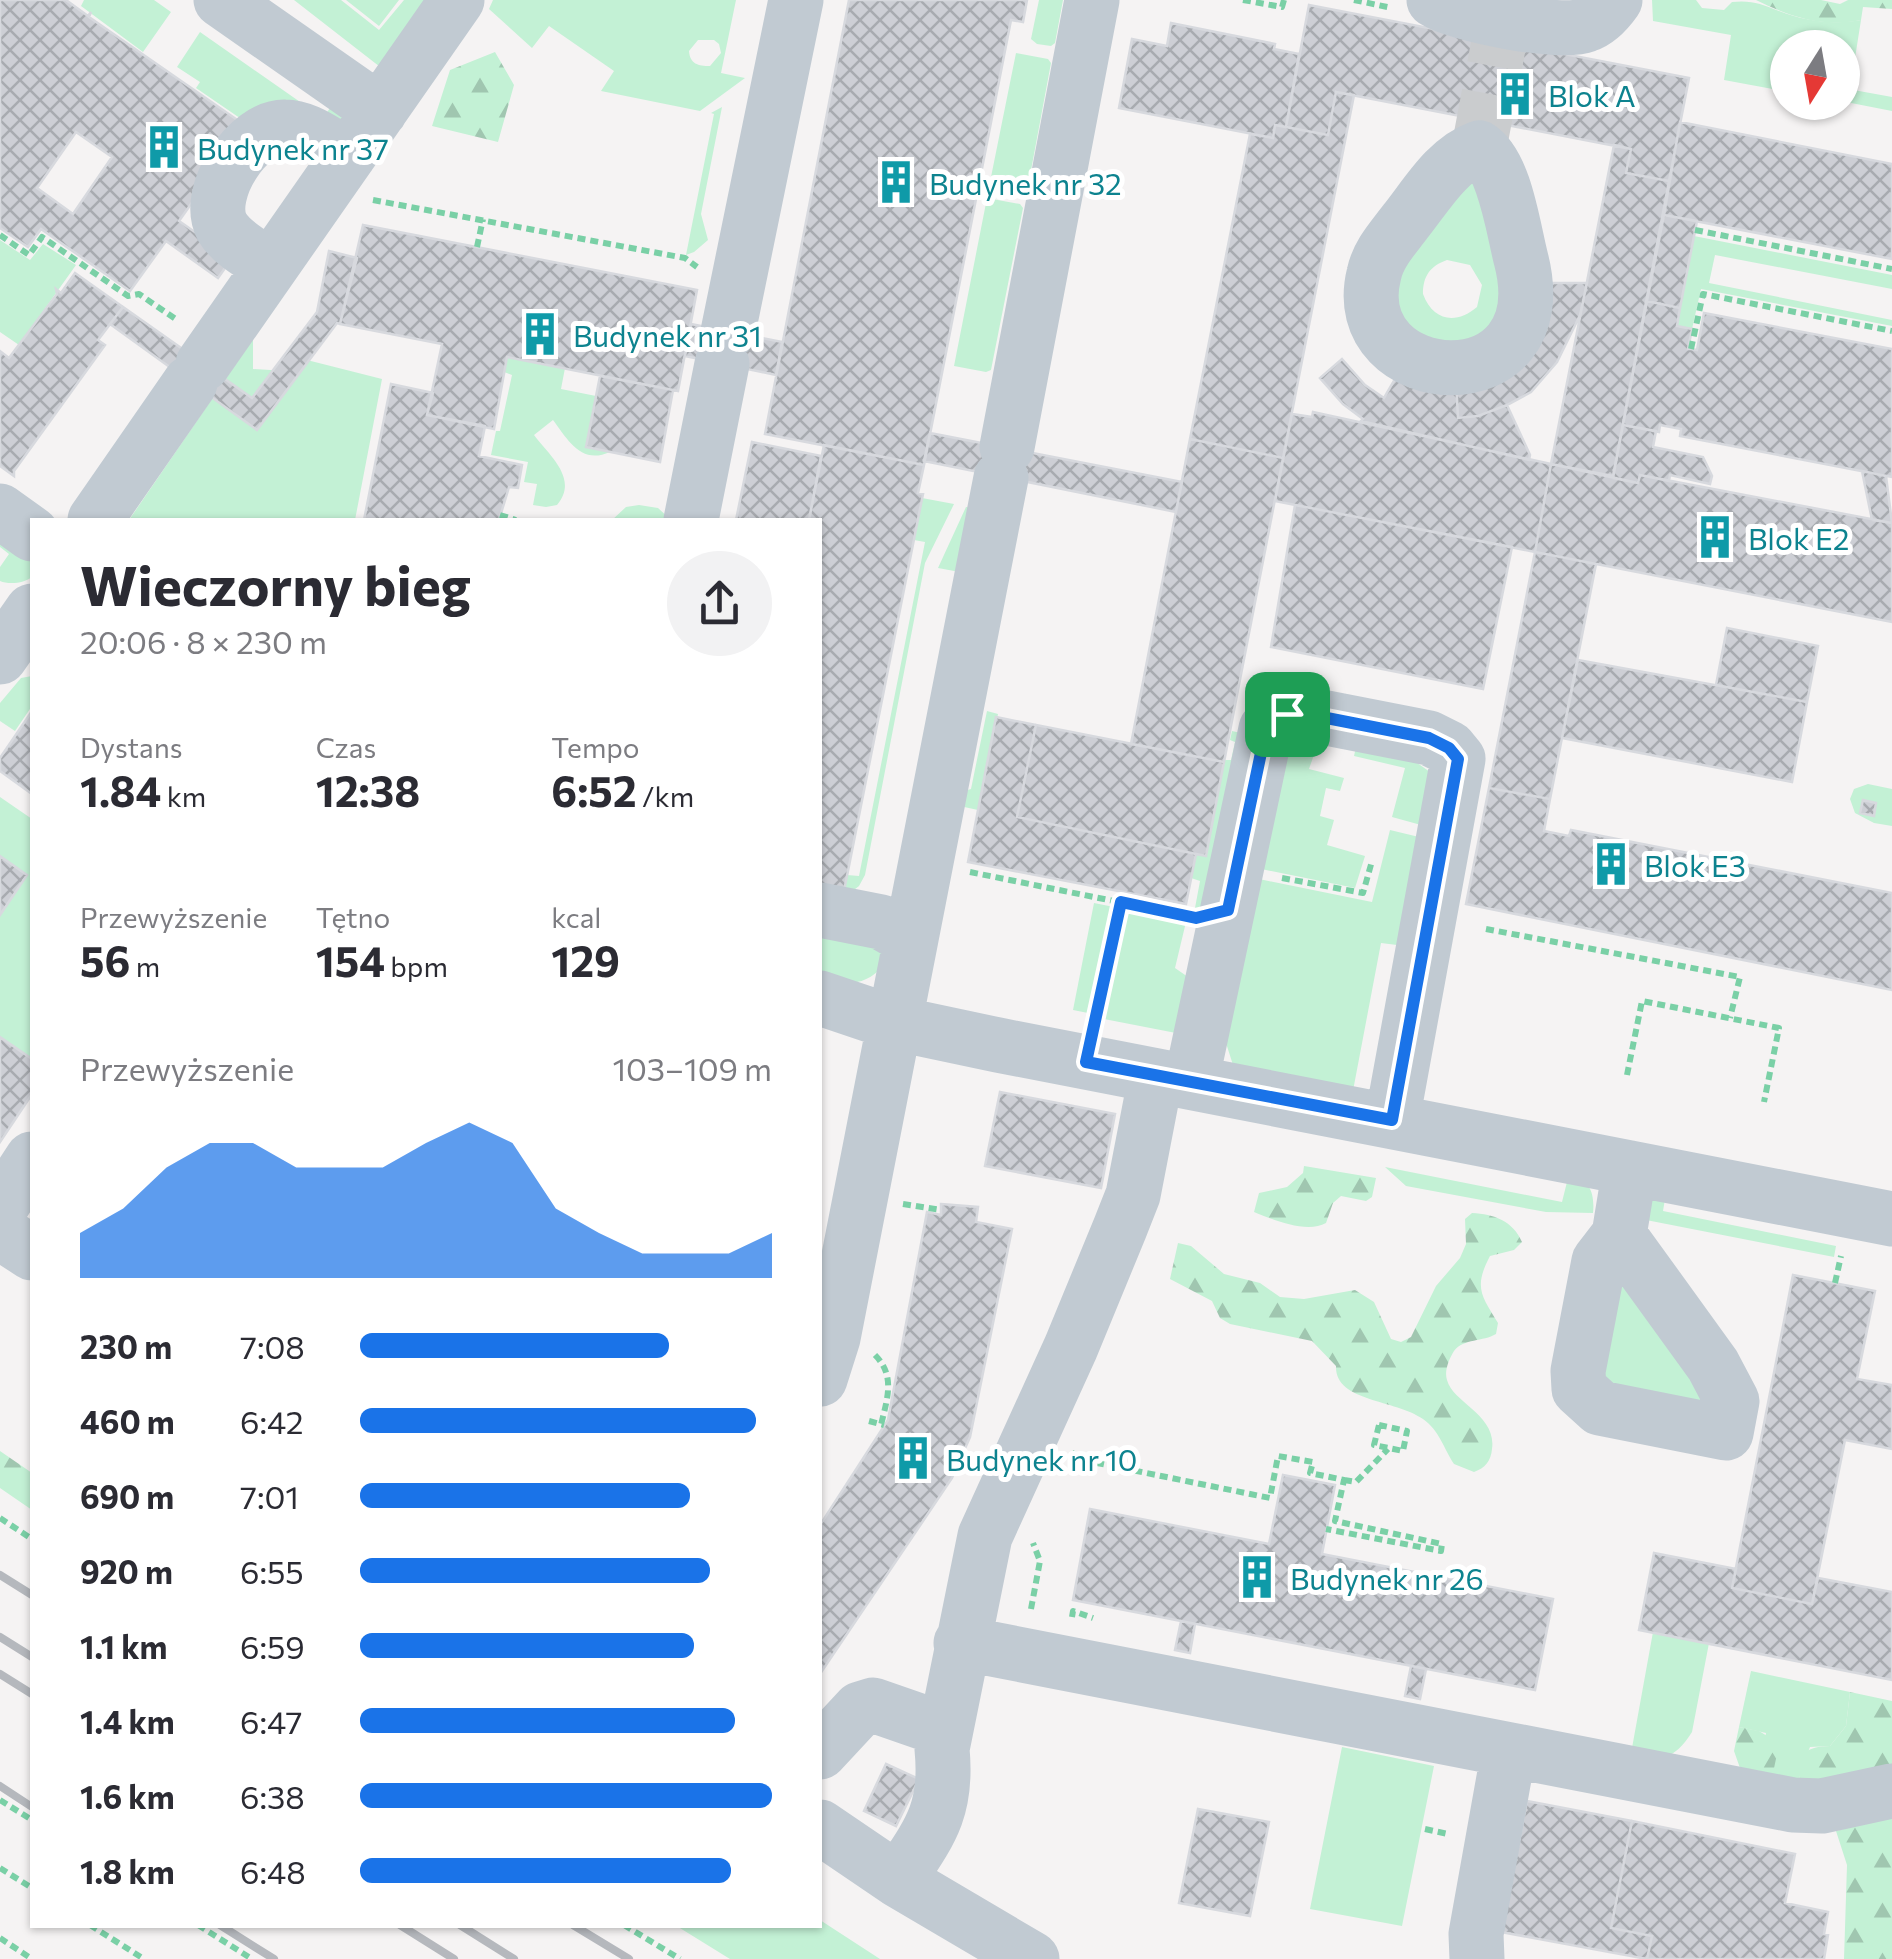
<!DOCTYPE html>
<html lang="pl">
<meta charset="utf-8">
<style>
:root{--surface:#fff;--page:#f2f2f3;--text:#2b2b33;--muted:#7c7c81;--accent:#1a73e8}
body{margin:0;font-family:Commissioner,sans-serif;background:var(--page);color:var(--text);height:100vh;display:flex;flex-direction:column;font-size:38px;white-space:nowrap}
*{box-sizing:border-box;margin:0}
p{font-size:32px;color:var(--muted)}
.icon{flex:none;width:55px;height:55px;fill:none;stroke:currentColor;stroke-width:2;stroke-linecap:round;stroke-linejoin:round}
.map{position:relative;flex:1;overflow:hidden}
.panel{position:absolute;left:30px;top:518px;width:792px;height:1410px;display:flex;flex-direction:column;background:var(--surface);border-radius:0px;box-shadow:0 2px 8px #0004}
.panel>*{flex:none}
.needle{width:65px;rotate:191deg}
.controls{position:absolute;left:1770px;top:30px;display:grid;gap:20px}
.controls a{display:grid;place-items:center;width:90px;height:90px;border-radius:50%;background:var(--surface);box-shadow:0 2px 8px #0004;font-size:50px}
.pin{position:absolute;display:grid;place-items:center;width:85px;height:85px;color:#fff;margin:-42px;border-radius:20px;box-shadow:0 5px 15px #0006}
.round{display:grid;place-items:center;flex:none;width:105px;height:105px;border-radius:52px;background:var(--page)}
.overview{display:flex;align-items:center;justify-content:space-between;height:170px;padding:0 50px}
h1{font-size:55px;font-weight:700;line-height:75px}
.stats{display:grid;grid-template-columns:repeat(3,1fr);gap:15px;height:170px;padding:10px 50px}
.stats div{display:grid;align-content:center}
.stats b{font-size:42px;font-weight:700}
.stats small{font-size:28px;font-weight:400}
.stats p{font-size:28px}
.chart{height:280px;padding:20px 50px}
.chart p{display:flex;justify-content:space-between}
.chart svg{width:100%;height:180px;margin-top:10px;fill:var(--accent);opacity:.7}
ul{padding:0 50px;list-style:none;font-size:32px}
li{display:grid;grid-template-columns:160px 120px 1fr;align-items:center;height:75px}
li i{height:25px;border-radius:12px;background:var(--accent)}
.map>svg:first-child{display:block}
.grass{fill:#c3f1d5;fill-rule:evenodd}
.forest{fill:url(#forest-firs)}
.building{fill:url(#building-cross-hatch);stroke:#d7d9de;stroke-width:2.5;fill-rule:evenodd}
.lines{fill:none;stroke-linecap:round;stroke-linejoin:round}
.minor-tunnel{stroke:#caccce;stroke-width:55;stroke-dasharray:55 28;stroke-linecap:butt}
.path{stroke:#7ad0a6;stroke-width:6;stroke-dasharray:8 5;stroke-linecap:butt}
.minor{stroke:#c1cad2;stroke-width:55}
.rail{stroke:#b5b8bd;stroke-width:8}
.route-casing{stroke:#fff;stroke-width:20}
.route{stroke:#1a73e8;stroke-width:12}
.labels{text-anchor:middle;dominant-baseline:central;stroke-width:10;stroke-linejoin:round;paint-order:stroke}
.culture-label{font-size:30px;fill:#0d838f;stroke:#fff;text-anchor:start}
</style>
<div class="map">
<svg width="1892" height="1959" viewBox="0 0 1892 1959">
<defs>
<pattern id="forest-firs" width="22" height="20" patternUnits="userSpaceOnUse" patternTransform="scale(2.5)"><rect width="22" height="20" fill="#c3f1d5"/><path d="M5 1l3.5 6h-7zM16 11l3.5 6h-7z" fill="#a0c6b0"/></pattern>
<pattern id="building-cross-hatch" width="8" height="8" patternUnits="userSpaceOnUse" patternTransform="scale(2.5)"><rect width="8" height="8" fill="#cdcfd5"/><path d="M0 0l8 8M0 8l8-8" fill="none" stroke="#a8abb0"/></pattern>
</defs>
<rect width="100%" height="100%" fill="#f5f3f3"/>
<path class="grass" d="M84,0h70l17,12 -28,40 -62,-46z
M294,0h47l38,30 25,-30h28l-48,70z
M346,0h53l-20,26z
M493,0h243l-15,73 24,5 -45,33 -99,-20 13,-20 -65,-45 -17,22 -43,-39zM698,40h16l5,4 2,9 -11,13c-12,0 -20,-2 -21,-15z
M1039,0h24l-8,43 -4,3 -14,-2 -6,-5z
M1652,0h44l6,8 22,2 8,-8c20,-2 29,2 47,9 26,10 54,14 82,9l-6,38 -12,-6 -1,-4 -9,-1 -19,-8 -27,5 -7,15 -2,31 -54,-10 7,-45 -78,-14z
M200,32l123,86 14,-20 12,13 -17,23 -82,-9 -54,-37 4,-6 -23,-15z
M1016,53l32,6 3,4 -22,118 -5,3 -33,-7z
M1848,89l44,8v14l-46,-9z
M722,107l-21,107 7,26 -14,12 -8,3 28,-141 -3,-1z
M1481,180l33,102 -30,64 -78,-10 -17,-60 69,-95zM1447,260l23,5 12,20 -5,22c-21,18 -44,14 -54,-13 0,-18 7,-28 24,-34z
M987,198l33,6 3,4 -32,162 -5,2 -32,-6z
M1694,236l198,39v14l-177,-34 -6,28 183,37v6l-191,-37 -9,40 -15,-3z
M0,240l30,20 13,-16 33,21 -57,80 -19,-13z
M253,339v30l34,2 16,-12 79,20 -27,141h-226z
M507,357l58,11 -4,21 35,7 -10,51 24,5c-29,13 -42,-12 -57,-32l-19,15c16,21 45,44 23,70l-11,2 -13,-2 4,-21 -13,-2 4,-20 -37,-7 5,-24h4l12,-56 -8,-3z
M922,498l32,6 -29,59 -60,312 -6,11 -13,10h-3l4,-21 12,1 66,-334 -11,-2z
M639,505l19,3 13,12h-59l14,-13z
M966,507l11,2 -12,64 -27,-5z
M0,530l32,22v25c-7,6 -23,8 -32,4v-14l9,-13 -9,-7z
M32,676v30l-17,25 -15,-10v-18l21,-25z
M987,711l11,3 -20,96 -23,-5 2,-12 14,-4z
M1232,731l22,5 -50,172h-9l5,-27 -9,-3 5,-24 10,1 19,-95h6l4,-18 -5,-2z
M1319,740l-10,29 35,9 -4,13 -14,-3 -6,28 14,4 -7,25 38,11 -10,32 -94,-19 27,-128z
M1356,747l57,13 17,12 -9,53 -29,-8 13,-49 -51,-12z
M1868,784l24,5v37l-18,-3 -19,-10 -5,-14 4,-10z
M0,797l32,22v240l-32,-22v-122l26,-40 -26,-19z
M1390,830l29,7 -22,108 -16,-2 -29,153 -119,-31 -7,-22 33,-164 113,23z
M1094,903l20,4 -21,107 -20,-4z
M1124,911l62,11 -11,46 13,9 -12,56 -72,-14z
M820,920l63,24 1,21c-19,22 -38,20 -64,14z
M1385,1167l177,35 7,-28c21,4 26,20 24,39l-47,-1 -140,-26z
M1666,1193l-3,18 173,35 -2,11 -193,-38 10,-20z
M1627,1285l80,119 -112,-24 22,-94z
M1653,1632l56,11 -17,89c-19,30 -30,26 -62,27z
M1751,1671l99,21 -4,34 -16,20 -20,1 -11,27 2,16 -44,-5 9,-52 -27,-6z
M1342,1747l92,19 -32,160 -92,-17z
M820,1920l60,39h-150l-55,-34h145z"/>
<path class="forest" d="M1756,0h65l19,4 8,-4h44v9l-29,-2 -2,13c-38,8 -71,-3 -105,-20z
M1802,39h12l19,8 -45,1 -1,44 -9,-2c1,-25 -3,-41 24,-51z
M495,52l19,33 -16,57 -66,-16 18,-56z
M1843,52l12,6 -9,44h-3z
M1304,1166l72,12 -4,19 -6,4 -25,-5 -8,7 -7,20c-19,11 -52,-3 -72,-11l5,-19 28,-6 16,-14z
M1472,1213c22,1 41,8 50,29l-8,8 -24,6c-17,32 -8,40 8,67l-2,11c-13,8 -32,4 -42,17 -5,8 -10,20 -7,29 6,23 50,35 45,69 -1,12 -7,19 -18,23l-20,-8c-10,-15 -15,-34 -31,-45 -28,-20 -88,-17 -87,-53l-24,-25 -82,-17 -10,-6 -8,-17 -42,-22 8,-36 13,3 33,28 36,9 20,14 24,2 51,-9 19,12 17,37 10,3 10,-5 25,-51 24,-28 6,-14 -1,-25z
M0,1451l32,22v37l-32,-22z
M1850,1692l42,9v74l-91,15c-5,-30 -4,-43 29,-44l16,-20z
M1739,1727l20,4 13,8 5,15 -4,19 -33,-5 -6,-17z
M1892,1816v143h-48l3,-94 -11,-34z"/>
<path class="building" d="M0,0h66l22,16 3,-4 -2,5 157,109 -67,95 53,37 -14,20 -52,-37 -36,50 -89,-62 -13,18 -28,-19zM76,132l36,25 -39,57 -36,-26z
M849,0h178l-4,22 -12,-2 -87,445 -159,-31z
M1309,5l380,73 -20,103 -43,-8 5,-24 -295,-57 -8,43 -42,-8z
M1171,23l104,21 -1,5 25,5 -13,73 -11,-2 -2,13 -154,-30 13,-69 35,7z
M1336,92l18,3 -71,363 -93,-19 60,-305 23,4 2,-13 53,10z
M1680,122l212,42v95l-228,-44z
M1614,145l17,4 -5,24 43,8 -56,295 -62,-12z
M1664,215l33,6 -17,87 -33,-7z
M363,225l334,65 -19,101 -171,-34 -13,72 -67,-14 15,-71 -102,-20z
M329,251l28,7 -17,66 -3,-1 -80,107 -147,-106 13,-17 129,91 65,-86z
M75,273l48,34 -25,33 7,5 -91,126v5l-14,-10v-115l9,7 48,-64 -1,-5 5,4z
M1545,283h42l-7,32 -23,47 -26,30 -24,13 -29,11 -20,2 -2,-38z
M1647,301l33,7 -3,18 15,3 -4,20h3l6,1 7,-37 188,36v128l-212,-41 1,-7 -21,-4 -1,7 -36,-7z
M691,324l91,18 -6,33 -91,-19z
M1342,359l23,26 19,13 18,-31 54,13 2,38 20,-2 29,-11 23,50 -1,5 -168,-39 2,-2 -20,-15 -23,-26z
M600,376l73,14 -13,72 -74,-15z
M391,384l42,9 -6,22 58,11 -6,30 43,9 -4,23 -9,-1 -10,33h-135z
M1313,412l238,52 -16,88 -260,-51 17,-87 20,3z
M1623,425l33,6 -3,16 50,10 9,19 -2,8 -40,-9 -1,6 -29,-6 -2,8 -25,-5z
M930,433l252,49 -6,30 -252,-51z
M1190,439l93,19 -59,304 -93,-18z
M752,442l69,14 -12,64h-73z
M824,445l100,20 -6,28 5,1 -80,402 -23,-5v-371h-11z
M1551,464l87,19 2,-8 252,48v99l-357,-70z
M1862,471l24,5 6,47 -20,-3z
M1295,505l217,42 -29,142 -212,-42z
M1535,552l61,12 -46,235 -61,-11z
M1727,628l91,18 -11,56 -91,-17z
M1578,660l229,42 -15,80 -230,-44z
M32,711v83l-32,-23v-13z
M996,717l40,8 -19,92 179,37 -10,50 -218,-42z
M1036,725l188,37 -18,94 -189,-39z
M1489,788l61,11 -6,32 25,5 2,-6 321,63v97l-426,-86z
M1863,800l13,3 -2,13 -14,-3z
M0,856l27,19 -27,40z
M0,1037l32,22v35l-32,48z
M1000,1092l115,22 -14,74 -116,-22z
M941,1204l37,3 -2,15 36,7 -42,208 -18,41 -132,196v-149l68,-105 39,-208 14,3z
M1793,1275l82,16 -18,88 35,6v64l-47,-9 -33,164 -80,-16z
M1283,1475l52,10 -13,69 231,45 -18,91 -462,-90 17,-91 179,35z
M1654,1553l82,16 -4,19 80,16 6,-26 74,14v88l-253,-50z
M1181,1621l14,3 -5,29 -15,-3z
M1411,1666l15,3 -6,30 -15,-3z
M886,1764l33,15 -23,47 -32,-15z
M1527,1801l105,20 -21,107 41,8 -5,23 -146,-27z
M1198,1809l71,13 -19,94 -71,-13z
M1632,1821l163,33 -10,49 43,9 -4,22 4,1 -4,24h-177l5,-23 -41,-8z"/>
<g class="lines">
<path class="minor-tunnel" d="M1479,148l28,-148"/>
<path class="path" d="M1243,0l39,7 2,-7
M1354,0l38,8
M373,200l312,58 12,9
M1695,230l197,39
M0,235l29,20 13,-18 86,59 11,-2 38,26
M477,247l6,-28
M1691,349l12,-55 189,37
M500,515l16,5
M970,872l213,43
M1282,878l81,15 9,-32
M1486,929l254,48 -10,41
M1096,1017l25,-115
M1627,1075l15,-74 137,27 -15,74
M903,1204l38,6
M1835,1283l6,-27
M875,1355c21,21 12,44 6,70
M869,1421l15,4
M1379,1425l28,6 -4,20 -29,-6z
M1072,1453l25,10 173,35 8,-42 35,6 -3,11 34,7 -9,41 107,23 -1,7 -115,-22
M1344,1480l12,2 32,-33
M0,1518l32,21
M1031,1609l9,-48 -7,-18
M1072,1617l1,-6 20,7
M0,1800l32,20
M1425,1829l23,5
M0,1868l32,20
M90,1925l54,34
M198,1925l54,34
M624,1925l56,34
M0,1938l32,21"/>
<path class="minor" d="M221,0l159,111
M1434,0c23,15 126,35 152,25 12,-4 22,-15 29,-25
M1479,148c26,17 34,80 42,111 39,151 -177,134 -147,15 4,-20 19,-36 31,-52 21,-26 41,-62 74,-74z
M271,266c-16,-10 -39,-22 -49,-39 -18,-34 26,-101 63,-100 23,0 44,19 64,28
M728,332l68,-332
M203,364l254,-364
M1007,447l85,-447
M0,511l32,23
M95,520l95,-137
M691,520l31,-156
M0,657l32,-46
M820,910l61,12 30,17
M820,998l74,25 104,22 894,174
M1191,1082l75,-353 13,-12 17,-5 133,26 20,10 9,11 -66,361
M0,1208l32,-49
M0,1232l32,21
M1619,1235l94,130 19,36 -6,32 -126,-25 -21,-19 -1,-18 21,-110 20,-26 11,-67
M820,1379l13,-41 168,-860
M961,1643l832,162 29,1 70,-15
M820,1752l40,-43 13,-4 72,25
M820,1827l78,53 134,79
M898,1880c32,-48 50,-70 44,-131l43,-213 86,-189 49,-119 13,-33 23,-119
M1477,1959l-1,-25 33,-184"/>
<path class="rail" d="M0,1575l32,20
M0,1637l32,20
M0,1674l32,20
M0,1786l32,21
M220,1925l54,34
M400,1925l54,34
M460,1925l54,34
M573,1925l56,34"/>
</g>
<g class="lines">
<g class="route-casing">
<path id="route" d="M1296,712l133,26 20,10 9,11 -66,361 -306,-58 35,-160 75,16 32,-8 38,-181 13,-12z"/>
</g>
<use href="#route" class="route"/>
</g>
<defs>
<g id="building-bare" transform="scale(3.45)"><path d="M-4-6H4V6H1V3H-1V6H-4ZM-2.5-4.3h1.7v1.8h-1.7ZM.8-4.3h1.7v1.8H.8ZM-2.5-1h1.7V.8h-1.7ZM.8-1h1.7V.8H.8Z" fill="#0f9aa8" stroke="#fff" stroke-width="2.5" paint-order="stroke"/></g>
</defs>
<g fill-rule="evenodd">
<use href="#building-bare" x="1515" y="94"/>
<use href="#building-bare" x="164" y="147"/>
<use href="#building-bare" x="896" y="182"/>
<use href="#building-bare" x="540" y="334"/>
<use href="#building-bare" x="1715" y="537"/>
<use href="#building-bare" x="1611" y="864"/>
<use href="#building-bare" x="913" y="1458"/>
<use href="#building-bare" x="1257" y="1577"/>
</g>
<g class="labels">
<g class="culture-label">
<text x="1548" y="94">Blok A</text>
<text x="197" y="147">Budynek nr 37</text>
<text x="929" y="182">Budynek nr 32</text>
<text x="573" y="334">Budynek nr 31</text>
<text x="1748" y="537">Blok E2</text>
<text x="1644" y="864">Blok E3</text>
<text x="946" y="1458">Budynek nr 10</text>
<text x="1290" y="1577">Budynek nr 26</text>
</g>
</g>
</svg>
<div class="controls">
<a><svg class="needle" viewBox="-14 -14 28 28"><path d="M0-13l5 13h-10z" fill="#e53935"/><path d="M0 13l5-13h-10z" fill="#7c7c81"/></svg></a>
</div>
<div class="pin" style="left:1287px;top:714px;background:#1e9e55"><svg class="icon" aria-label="arrive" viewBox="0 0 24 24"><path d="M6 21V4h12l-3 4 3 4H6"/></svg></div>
<section class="panel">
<div class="overview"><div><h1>Wieczorny bieg</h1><p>20:06 · 8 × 230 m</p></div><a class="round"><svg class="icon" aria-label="share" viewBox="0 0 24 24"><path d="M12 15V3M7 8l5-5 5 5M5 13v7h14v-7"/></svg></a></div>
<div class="stats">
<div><p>Dystans</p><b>1.84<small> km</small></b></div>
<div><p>Czas</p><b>12:38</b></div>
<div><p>Tempo</p><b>6:52<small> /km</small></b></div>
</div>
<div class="stats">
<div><p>Przewyższenie</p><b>56<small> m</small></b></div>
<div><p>Tętno</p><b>154<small> bpm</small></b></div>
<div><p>kcal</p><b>129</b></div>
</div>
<div class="chart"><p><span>Przewyższenie</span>103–109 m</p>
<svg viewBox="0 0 160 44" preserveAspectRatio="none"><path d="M0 44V33L10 27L20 17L30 11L40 11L50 17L60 17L70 17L80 11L90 6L100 11L110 27L120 33L130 38L140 38L150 38L160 33V44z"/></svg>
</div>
<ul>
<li><b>230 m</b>7:08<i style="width:75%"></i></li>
<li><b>460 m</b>6:42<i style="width:96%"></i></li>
<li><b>690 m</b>7:01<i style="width:80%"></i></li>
<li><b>920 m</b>6:55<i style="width:85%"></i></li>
<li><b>1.1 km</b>6:59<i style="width:81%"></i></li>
<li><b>1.4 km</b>6:47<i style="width:91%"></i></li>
<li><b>1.6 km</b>6:38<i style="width:100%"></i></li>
<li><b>1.8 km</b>6:48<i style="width:90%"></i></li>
</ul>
</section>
</div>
